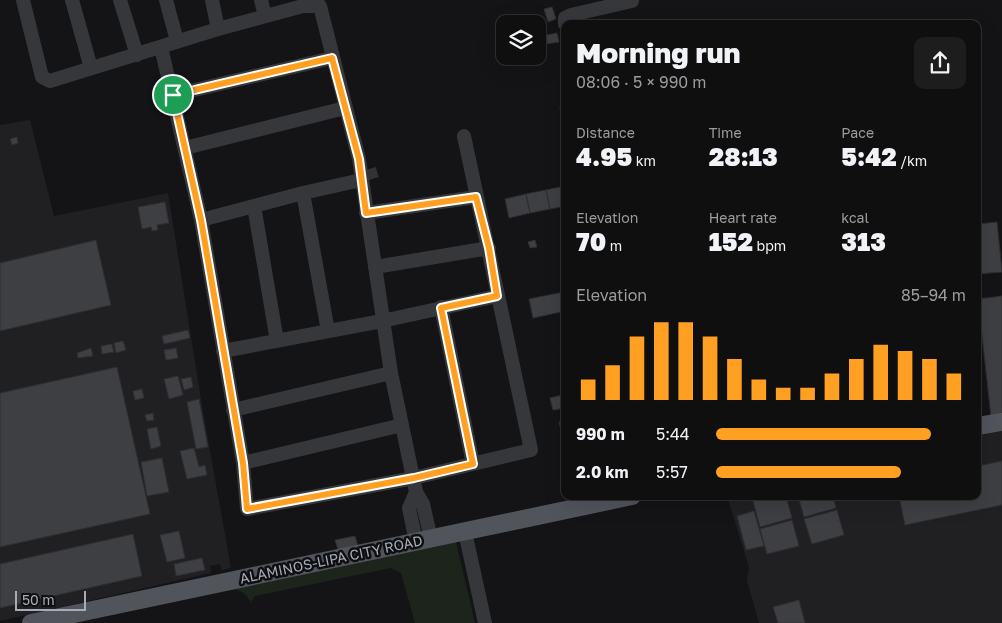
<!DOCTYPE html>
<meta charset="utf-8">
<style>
:root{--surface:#0f0f10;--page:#1d1d1e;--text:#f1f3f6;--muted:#9b9c9f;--line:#2f2f30;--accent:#ffa023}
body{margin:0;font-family:"Golos Text",sans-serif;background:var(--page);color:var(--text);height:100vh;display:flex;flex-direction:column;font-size:19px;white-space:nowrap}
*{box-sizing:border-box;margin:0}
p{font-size:16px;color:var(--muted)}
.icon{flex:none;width:28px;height:28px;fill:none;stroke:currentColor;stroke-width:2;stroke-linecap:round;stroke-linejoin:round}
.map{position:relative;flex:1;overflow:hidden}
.side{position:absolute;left:561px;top:20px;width:420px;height:480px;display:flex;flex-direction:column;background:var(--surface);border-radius:10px;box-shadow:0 5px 20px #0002,0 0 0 1px var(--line)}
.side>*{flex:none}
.tools{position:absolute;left:496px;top:15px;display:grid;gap:10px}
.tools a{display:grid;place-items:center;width:50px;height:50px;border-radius:10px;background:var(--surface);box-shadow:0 5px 20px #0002,0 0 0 1px var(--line);font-size:25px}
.scale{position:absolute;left:15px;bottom:12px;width:71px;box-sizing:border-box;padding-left:5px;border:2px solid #a5acb7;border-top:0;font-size:14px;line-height:18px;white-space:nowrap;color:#a5acb7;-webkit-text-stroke:4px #0f0f11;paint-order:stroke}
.pin{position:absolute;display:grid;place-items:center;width:42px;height:42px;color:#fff;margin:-21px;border:2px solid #fff;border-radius:50%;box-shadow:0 1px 5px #0007}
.round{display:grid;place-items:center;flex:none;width:52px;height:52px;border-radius:10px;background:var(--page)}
.summary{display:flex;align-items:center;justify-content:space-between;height:85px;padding:0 15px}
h1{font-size:28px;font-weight:800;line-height:38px}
.stats{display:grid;grid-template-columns:repeat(3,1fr);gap:8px;height:85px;padding:5px 15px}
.stats div{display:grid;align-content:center}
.stats b{font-size:25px;font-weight:800}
.stats small{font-size:14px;font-weight:400}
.stats p{font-size:14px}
.chart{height:140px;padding:10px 15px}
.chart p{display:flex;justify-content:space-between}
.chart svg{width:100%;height:90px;margin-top:5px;stroke:var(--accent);stroke-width:6}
ul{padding:0 15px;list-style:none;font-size:16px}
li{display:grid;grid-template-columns:80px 60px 1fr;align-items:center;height:38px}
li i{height:12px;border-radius:6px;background:var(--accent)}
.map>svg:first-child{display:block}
.built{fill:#202023}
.green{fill:#1c241c}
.building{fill:#3e3f43;stroke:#2e2e32}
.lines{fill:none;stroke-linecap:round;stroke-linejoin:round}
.minor-tunnel{stroke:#313236;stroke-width:14;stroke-dasharray:14 7;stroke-linecap:butt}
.minor{stroke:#35373b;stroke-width:14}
.major{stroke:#51545b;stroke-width:18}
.route-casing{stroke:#fff;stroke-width:10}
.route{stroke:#ffa023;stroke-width:6}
.labels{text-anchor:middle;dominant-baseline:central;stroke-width:5;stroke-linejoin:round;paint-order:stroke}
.street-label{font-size:14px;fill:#a5acb7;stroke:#0f0f11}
</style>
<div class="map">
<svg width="1002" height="623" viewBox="0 0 1002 623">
<rect width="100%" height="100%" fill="#141416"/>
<path class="built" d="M30,120l24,96 114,-23 34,213 29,162 -9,2 -2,-6 -10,2 1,7 -211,48v-496z
M1002,431v192h-243l-12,-42 2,-14 -22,-71h251v-60z"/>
<path class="green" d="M456,542l19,81h-60l-14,-50 -10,-5 -136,28 -4,6 -7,-9 -8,-3 1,-2z"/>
<path class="building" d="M552,7l4,12 -8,3 -4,-13z
M557,33l2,9 -12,2 -1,-9z
M565,105v10l-4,1 -1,-10z
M17,137l1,6 -6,2 -2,-6z
M565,186v20l-15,3 -4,-19z
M546,190l4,19 -20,4 -4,-19z
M526,194l4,19 -21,5 -4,-19z
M165,202l4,21 -12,2 1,5 -6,1 -1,-4 -9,2 -4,-22z
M997,222l5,50 -24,2v-50z
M96,240l15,65 -111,26v-68z
M535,240l2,7 -7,1 -2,-6z
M564,292l1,19 -32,7 -4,-19z
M1002,296v120l-11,1 -13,-118z
M188,330l2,8 -26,6 -2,-8z
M123,341l3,9 -10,3 -2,-10z
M112,344l2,8 -12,2 -1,-8z
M91,348l2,8 -15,2 -1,-5z
M176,348l2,10 -12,2 -2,-10z
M565,349v22l-5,-21z
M117,367l33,147 -150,33v-154z
M178,376l5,19 -14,4 -5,-20z
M191,377l2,10 -9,3 -3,-11z
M142,389l2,9 -9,2 -2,-9z
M562,395l3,13 -12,2 -3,-12z
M199,399l9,48 -12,2 -9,-47z
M153,413l1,7 -7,1 -2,-6z
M565,421v8l-4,1 -2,-8z
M157,427l4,19 -10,3 -4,-20z
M194,448l5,19 6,-2 2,10 -20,4 -7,-28z
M162,458l7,34 -22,4 -6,-34z
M1002,461v44l-97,20 -6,-29h79v-30z
M769,496h17l6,22 -32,9 -7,-26z
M798,496h35l3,12 -32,9z
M837,510l7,25 -32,9 -8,-25z
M754,511l10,35 -18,4 -9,-34z
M792,520l7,26 -32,8 -7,-25z
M179,531l6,27 -18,4 -7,-27z
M133,534l9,42 -142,32v-44z
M355,536l3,10 -20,4 -3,-10z
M202,558l3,12 -29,6 -2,-12z
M799,600l6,23h-27l-5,-16z"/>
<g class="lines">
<path class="minor-tunnel" d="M369,169l3,10"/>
<path class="minor" d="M23,0l19,77 8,4 168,-52 85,-23h17l39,153 32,214 25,119 7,12 8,35
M72,0l19,68
M120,0l17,55
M166,0l11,41
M212,0l6,29
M261,0l4,16
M565,24v-6l6,-3 61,-14
M161,47l40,173 42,243 4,46 167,-31 117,-28 -67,-314
M173,95l159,-37
M185,148l160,-40
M303,193l25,138
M254,206l23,135
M366,213l110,-16
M201,220l102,-27 58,-13
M375,267l114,-19
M441,307l32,157
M223,351l159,-30 115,-25
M233,410l158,-37
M243,463l159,-38
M416,492l-7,16 7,34
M465,532l20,91"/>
<path class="major" d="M978,426l24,-4
M31,623l601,-127"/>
</g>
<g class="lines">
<g class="route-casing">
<path id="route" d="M332,58l27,101 7,54 110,-16 13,51 8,48 -56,12 32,156 -59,14 -167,31 -4,-46 -42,-243 -28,-125z"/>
</g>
<use href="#route" class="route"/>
</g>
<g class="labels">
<g class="street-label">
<text transform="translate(331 559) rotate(-12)">ALAMINOS-LIPA CITY ROAD</text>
</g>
</g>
</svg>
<div class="tools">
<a><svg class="icon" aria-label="layers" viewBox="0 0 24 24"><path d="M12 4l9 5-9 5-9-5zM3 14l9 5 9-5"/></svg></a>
</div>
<div class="scale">50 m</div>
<div class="pin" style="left:173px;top:95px;background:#1e9e55"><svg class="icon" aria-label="arrive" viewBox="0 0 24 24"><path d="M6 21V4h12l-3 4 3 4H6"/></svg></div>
<section class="side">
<div class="summary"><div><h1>Morning run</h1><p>08:06 · 5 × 990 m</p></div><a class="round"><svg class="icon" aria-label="share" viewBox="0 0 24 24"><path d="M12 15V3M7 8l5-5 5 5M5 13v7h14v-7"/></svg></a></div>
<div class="stats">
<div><p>Distance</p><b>4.95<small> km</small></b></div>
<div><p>Time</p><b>28:13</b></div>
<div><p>Pace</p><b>5:42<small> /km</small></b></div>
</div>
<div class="stats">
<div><p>Elevation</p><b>70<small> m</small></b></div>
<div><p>Heart rate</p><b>152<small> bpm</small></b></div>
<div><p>kcal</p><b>313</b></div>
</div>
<div class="chart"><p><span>Elevation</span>85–94 m</p>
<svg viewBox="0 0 160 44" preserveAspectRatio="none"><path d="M5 44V34M15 44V27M25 44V13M35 44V6M45 44V6M55 44V13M65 44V24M75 44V34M85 44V38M95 44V38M105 44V31M115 44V24M125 44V17M135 44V20M145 44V24M155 44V31"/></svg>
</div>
<ul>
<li><b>990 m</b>5:44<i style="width:86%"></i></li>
<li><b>2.0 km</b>5:57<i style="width:74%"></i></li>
</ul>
</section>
</div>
